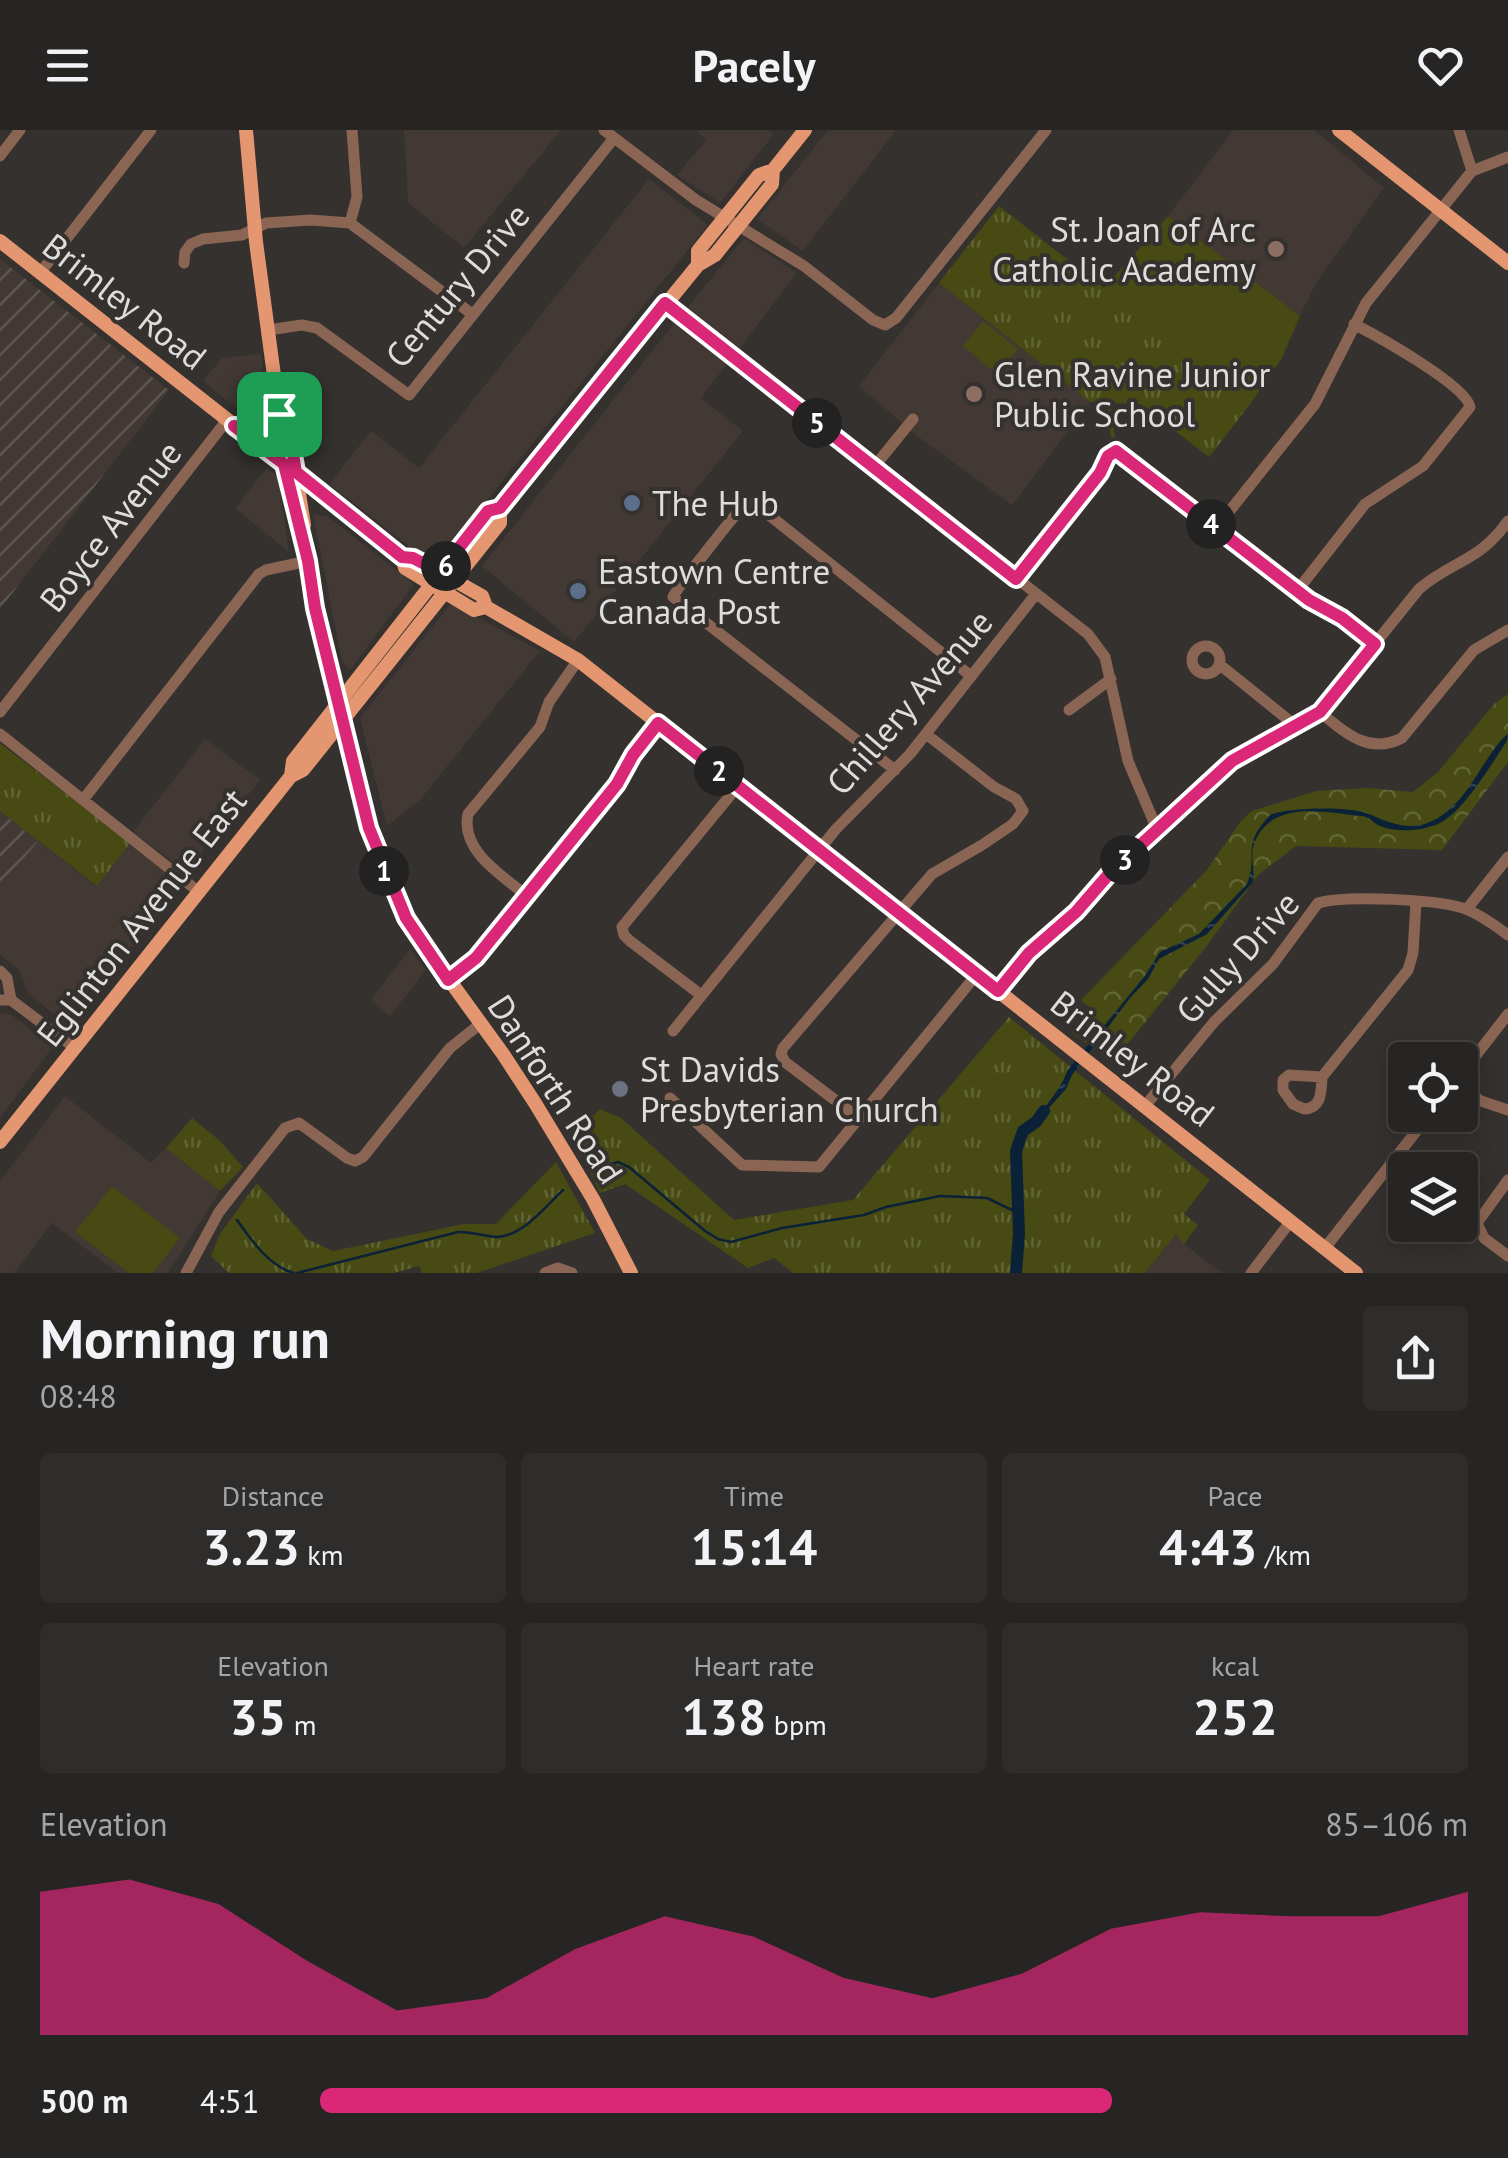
<!DOCTYPE html>
<meta charset="utf-8">
<style>
:root{--surface:#272523;--page:#2f2d2b;--text:#f1f3f6;--muted:#a4a5a6;--line:#434241;--accent:#db2777}
body{margin:0;font-family:"PT Sans",sans-serif;background:var(--page);color:var(--text);height:100vh;display:flex;flex-direction:column;font-size:38px;white-space:nowrap}
*{box-sizing:border-box;margin:0}
p{font-size:32px;color:var(--muted)}
.icon{flex:none;width:55px;height:55px;fill:none;stroke:currentColor;stroke-width:2;stroke-linecap:round;stroke-linejoin:round}
.map{position:relative;height:1143px;overflow:hidden}
.drawer{display:flex;flex-direction:column;background:var(--surface);flex:1}
.drawer>*{flex:none}
.fabs{position:absolute;left:1388px;top:912px;display:grid;gap:20px}
.fabs a{display:grid;place-items:center;width:90px;height:90px;border-radius:10px;background:var(--surface);box-shadow:0 5px 25px #0003,0 0 0 2px var(--line);font-size:50px}
.pin{position:absolute;display:grid;place-items:center;width:85px;height:85px;color:#fff;margin:-42px;border-radius:20px;box-shadow:0 5px 15px #0006}
.km{position:absolute;width:50px;height:50px;margin:-25px;border-radius:50%;background:#222;color:#fff;font-size:28px;line-height:50px;text-align:center}
.round{display:grid;place-items:center;flex:none;width:105px;height:105px;border-radius:10px;background:var(--page)}
.head{display:flex;align-items:center;justify-content:space-between;height:170px;padding:0 40px}
h1{font-size:55px;font-weight:600;line-height:75px}
.stats{display:grid;grid-template-columns:repeat(3,1fr);gap:15px;height:170px;padding:10px 40px}
.stats div{display:grid;align-content:center;border-radius:10px;background:var(--page);text-align:center}
.stats b{font-size:50px;font-weight:600}
.stats small{font-size:28px;font-weight:400}
.stats p{font-size:28px}
.chart{height:280px;padding:20px 40px}
.chart p{display:flex;justify-content:space-between}
.chart svg{width:100%;height:180px;margin-top:10px;fill:var(--accent);opacity:.7}
ul{padding:0 40px;list-style:none;font-size:32px}
li{display:grid;grid-template-columns:160px 120px 1fr;align-items:center;height:75px}
li i{height:25px;border-radius:12px;background:var(--accent)}
header{display:flex;justify-content:space-between;align-items:center;height:130px;padding:0 40px;background:var(--surface);font-size:45px;font-weight:600}
.map>svg:first-child{display:block}
.built{fill:#423934}
.industrial{fill:url(#industrial-furrows)}
.green{fill:#474a12}
.forest{fill:url(#forest-crowns)}
.park{fill:url(#park-tufts)}
.water{fill:url(#water-ripples)}
.lines{fill:none;stroke-linecap:round;stroke-linejoin:round}
.stream{stroke:#0b2137;stroke-width:2.5}
.river{stroke:#0b2137;stroke-width:12}
.minor{stroke:#8b6553;stroke-width:11}
.major{stroke:#e39670;stroke-width:14}
.route-casing{stroke:#fff;stroke-width:20}
.route{stroke:#db2777;stroke-width:12}
.education-dot{fill:#8d6e63;stroke:#34312f;stroke-width:4}
.service-dot{fill:#5c6f8a;stroke:#34312f;stroke-width:4}
.worship-dot{fill:#6b7280;stroke:#34312f;stroke-width:4}
.labels{text-anchor:middle;dominant-baseline:central;stroke-width:8;stroke-linejoin:round;paint-order:stroke}
.poi-label{font-size:35px;fill:#dfdddc;stroke:#34312f;text-anchor:start}
.street-label{font-size:35px;fill:#dfdddc;stroke:#34312f}
</style>
<header><svg class="icon" aria-label="menu" viewBox="0 0 24 24"><path d="M4 6h16M4 12h16M4 18h16"/></svg>Pacely<svg class="icon" aria-label="heart" viewBox="0 0 24 24"><path d="M12 20l-8-8c-3-5 5-10 8-4 3-6 11-1 8 4z"/></svg></header>
<div class="map">
<svg width="1508" height="1143" viewBox="0 0 1508 1143">
<defs>
<pattern id="industrial-furrows" width="10" height="10" patternUnits="userSpaceOnUse" patternTransform="scale(2.5)"><rect width="10" height="10" fill="#423934"/><path d="M-1 1l2-2M0 10L10 0M9 11l2-2" fill="none" stroke="#5d5551"/></pattern>
<pattern id="forest-crowns" width="20" height="18" patternUnits="userSpaceOnUse" patternTransform="scale(2.5)"><rect width="20" height="18" fill="#474a12"/><path d="M2 6a3 3 0 1 1 6 0M12 15a3 3 0 1 1 6 0" fill="none" stroke="#616434"/></pattern>
<pattern id="park-tufts" width="24" height="20" patternUnits="userSpaceOnUse" patternTransform="scale(2.5)"><rect width="24" height="20" fill="#474a12"/><path d="M3 7l-1-3M5 7V3M7 7l1-3M15 17l-1-3M17 17v-4M19 17l1-3" fill="none" stroke="#616434"/></pattern>
<pattern id="water-ripples" width="26" height="14" patternUnits="userSpaceOnUse" patternTransform="scale(2.5)"><rect width="26" height="14" fill="#0b2137"/><path d="M2 4q2-2 4 0t4 0M15 11q2-2 4 0t4 0" fill="none" stroke="#2e4153"/></pattern>
</defs>
<rect width="100%" height="100%" fill="#34312f"/>
<path class="built" d="M404,0h157l-97,118 -56,-45z
M696,0h73l5,4 -54,69 -43,-28 29,-35z
M828,0h68l-93,121 -46,-32z
M1233,0h81l70,58 -68,95 -16,33 -132,-100z
M649,49l59,46 -269,335h-12l-98,-76 42,-53 48,37z
M744,108l53,35 -58,76 -51,-42z
M939,153l151,119 -78,103 -95,-69 -58,-50z
M675,192l52,42 -26,34 42,33 -169,211 -92,-76z
M261,224l8,66 -13,4 -53,-43 19,-23z
M267,338l11,9 11,75 -54,-44z
M313,384l14,2 87,68 -64,86 -8,-8z
M451,473l89,48 -120,149 -33,26 -27,-108z
M205,609l55,41 -74,92 -53,-40z
M38,711l58,45 34,-43 52,43 -115,139 -39,-32 -9,-23 -19,-15v-67z
M410,819l16,21 -36,46 -19,-16z
M0,883l12,2 40,33 -52,70z
M65,966l86,67 15,-15 54,43 -52,82h-50l-66,-50 -38,50h-14v-92z
M1177,1103l7,11 38,29h-77z"/>
<path class="industrial" d="M0,129l169,131 -169,219z
M0,681l38,30 -38,47z"/>
<path class="green" d="M1168,86l132,100 -18,42 -31,45 -147,-115z
M983,191l35,28 -20,26 -35,-29z
M112,1056l68,52 -27,35h-24l-54,-41z"/>
<path class="forest" d="M1508,564v68l-66,88 -146,-4 -38,29 -52,72 -93,115 -41,-29 18,-25 -9,-8 125,-129 35,-50 11,-10 64,-20 51,-3 46,4 25,-20 57,-69z"/>
<path class="park" d="M999,76l252,197 -42,54 -69,-53 -30,-1 5,34 -4,1 -5,-36h-16l-151,-119z
M0,613l130,100 -33,43 -97,-75z
M1009,887l201,163 -26,34 14,11 -14,19 -8,-10 -31,39h-352l-19,-15 -26,10 -123,-84 -25,9 -27,-57 27,-27 21,9 113,102 119,-20z
M192,988l28,23 23,26 -23,24 -54,-43z
M556,1032l39,71 -118,40h-55l-3,-7 -25,7h-165l-18,-17 9,-22 37,-51 50,56 26,12 131,-27h32z"/>
<path class="water" d="M1508,603l-1,8c-16,23 -42,69 -67,82 -17,8 -42,10 -60,3 -7,-3 -11,-10 -19,-10 -38,-4 -90,-17 -107,28 -4,12 1,25 -1,38l-46,52 -48,25 -11,20 -18,19 -58,77 -6,14 -30,33c9,-18 26,-33 31,-51l77,-94 16,-25 39,-18 48,-50c12,-31 -7,-37 23,-69 17,-8 81,-9 99,-1 24,10 45,20 72,2 30,-20 42,-59 67,-83z"/>
<g class="lines">
<path class="stream" d="M595,1039l23,-7 11,5 76,64 13,8 13,3 51,-14 82,-13 22,-8 54,-11 47,2 29,14
M237,1090c14,20 33,47 57,53
M297,1143l161,-41c14,-1 27,5 40,5 26,-2 48,-31 65,-47"/>
<path class="river" d="M1016,1143l3,-40 -3,-82 7,-20 13,-9 8,-11"/>
<path class="minor" d="M604,0l92,70 108,66 69,54 12,5 11,-7 150,-188
M1459,0l13,41
M0,26l20,-26
M350,93l7,-26 -5,-67
M184,133l1,-11 6,-8 12,-5 39,-4 24,-12 45,-3 39,3 122,91
M40,143l111,-143
M665,173l423,331 17,23 23,104 29,68
M268,200l34,-5 15,3 92,67 205,-257
M874,337l39,-48
M1216,398l99,-124 51,-101 106,-132 36,-14
M1016,449l84,-106 8,-17 8,-5 193,150 34,17 32,26
M1297,461l68,-87 58,-38 47,-59c-4,-22 -93,-71 -116,-83
M1192 530a14 14 0 1 1 28 0a14 14 0 1 1-28 0Z
M1219,534l77,62
M1069,580l42,-31
M0,582l227,-292
M1320,582c25,21 49,43 82,26l72,-88 34,-20
M0,604l199,158
M895,640l-222,-173c3,-8 67,-90 74,-94l12,4 212,169
M83,670l176,-226 7,-4 42,-9
M527,766c-24,-20 -67,-45 -59,-82l72,-87 9,-25 29,-42
M1467,779l41,-52
M0,841l7,7 4,22
M448,850l28,-22 12,-13 129,-161 16,-29 25,-32
M998,861l31,-38 57,-50 23,-29 123,-113 88,-49 99,-123c34,-29 60,-27 89,-68
M701,865l-71,-54 -6,-6 -2,-8 116,-141
M0,870h11l64,48
M673,901l163,-202 74,-75 126,-160
M1460,946l48,-62
M1322,947l-33,-2 -6,5v10l10,14 11,5c18,-1 17,-17 18,-32l86,-107 5,-17 3,-51
M1460,955l21,16 27,9
M670,968l72,67 77,2 158,-193
M1145,976l69,-84 59,-58 45,-61c26,-8 125,-4 150,7 14,6 28,16 40,25
M860,989l-75,-57 -4,-8 2,-6 149,-174 50,-29 31,-21 10,-13 -7,-12 -22,-12 -68,-53
M1508,1050l-31,43 7,15 24,18
M1325,1118l104,-133
M186,1143l33,-61 66,-84 14,-5 48,35 8,3 8,-4 87,-109 30,-24
M545,1143l13,-5 14,5
M1251,1143l40,-52"/>
<path class="major" d="M246,0l10,112 24,178v24l7,38 20,73 8,53 45,190 24,73 37,70 82,113 32,49 58,96 38,74
M1339,0l169,133
M0,111l402,316h11l69,39 4,11 92,53 778,613
M698,135v-14l61,-76 14,-5
M283,295l8,18 13,82
M239,297l27,3 13,-16
M402,427l3,11 69,42 12,-3
M291,646l2,-15 196,-250 11,-3 198,-243 17,-10 57,-71 1,-14 32,-40
M0,1012l291,-366 12,-6 197,-247v-15"/>
</g>
<g class="lines">
<g class="route-casing">
<path id="route" d="M665,173l351,276 84,-106 8,-17 8,-5 193,149 33,18 33,26 -55,68 -88,49 -123,113 -33,38 -47,41 -31,38 -340,-268 -25,32 -16,29 -141,174 -28,22 -42,-62 -37,-90 -54,-220 -7,-47 -24,-97 -50,-38 32,4 13,-16 12,29 5,29 106,85 11,1 27,14 48,-61 12,-3z"/>
</g>
<use href="#route" class="route"/>
</g>
<g class="education-dot">
<circle cx="1276" cy="119" r="10"/>
<circle cx="974" cy="264" r="10"/>
</g>
<g class="service-dot">
<circle cx="632" cy="373" r="10"/>
<circle cx="578" cy="461" r="10"/>
</g>
<circle class="worship-dot" cx="620" cy="959" r="10"/>
<g class="labels">
<g class="poi-label">
<text x="1256" y="99" text-anchor="end">St. Joan of Arc<tspan x="1256" dy="40">Catholic Academy</tspan></text>
<text x="994" y="244">Glen Ravine Junior<tspan x="994" dy="40">Public School</tspan></text>
<text x="652" y="373">The Hub</text>
<text x="598" y="441">Eastown Centre<tspan x="598" dy="40">Canada Post</tspan></text>
<text x="640" y="939">St Davids<tspan x="640" dy="40">Presbyterian Church</tspan></text>
</g>
<g class="street-label">
<text transform="translate(457 155) rotate(-50)">Century Drive</text>
<text transform="translate(125 171) rotate(38)">Brimley Road</text>
<text transform="translate(110 396) rotate(-52)">Boyce Avenue</text>
<text transform="translate(909 572) rotate(-49)">Chillery Avenue</text>
<text transform="translate(141 787) rotate(-52)">Eglinton Avenue East</text>
<text transform="translate(1237 827) rotate(-48)">Gully Drive</text>
<text transform="translate(1133 928) rotate(38)">Brimley Road</text>
<text transform="translate(556 959) rotate(57)">Danforth Road</text>
</g>
</g>
</svg>
<div class="fabs">
<a><svg class="icon" aria-label="locate" viewBox="0 0 24 24"><circle cx="12" cy="12" r="6"/><path d="M12 2v4M12 18v4M2 12h4M18 12h4"/></svg></a>
<a><svg class="icon" aria-label="layers" viewBox="0 0 24 24"><path d="M12 4l9 5-9 5-9-5zM3 14l9 5 9-5"/></svg></a>
</div>
<div class="pin" style="left:279px;top:284px;background:#1e9e55"><svg class="icon" aria-label="arrive" viewBox="0 0 24 24"><path d="M6 21V4h12l-3 4 3 4H6"/></svg></div>
<b class="km" style="left:384px;top:741px">1</b>
<b class="km" style="left:719px;top:641px">2</b>
<b class="km" style="left:1125px;top:730px">3</b>
<b class="km" style="left:1211px;top:394px">4</b>
<b class="km" style="left:817px;top:293px">5</b>
<b class="km" style="left:446px;top:436px">6</b>
</div>
<section class="drawer">
<div class="head"><div><h1>Morning run</h1><p>08:48</p></div><a class="round"><svg class="icon" aria-label="share" viewBox="0 0 24 24"><path d="M12 15V3M7 8l5-5 5 5M5 13v7h14v-7"/></svg></a></div>
<div class="stats">
<div><p>Distance</p><b>3.23<small> km</small></b></div>
<div><p>Time</p><b>15:14</b></div>
<div><p>Pace</p><b>4:43<small> /km</small></b></div>
</div>
<div class="stats">
<div><p>Elevation</p><b>35<small> m</small></b></div>
<div><p>Heart rate</p><b>138<small> bpm</small></b></div>
<div><p>kcal</p><b>252</b></div>
</div>
<div class="chart"><p><span>Elevation</span>85–106 m</p>
<svg viewBox="0 0 160 44" preserveAspectRatio="none"><path d="M0 44V9L10 6L20 12L30 26L40 38L50 35L60 23L70 15L80 20L90 30L100 35L110 29L120 18L130 14L140 15L150 15L160 9V44z"/></svg>
</div>
<ul>
<li><b>500 m</b>4:51<i style="width:69%"></i></li>
</ul>
</section>
